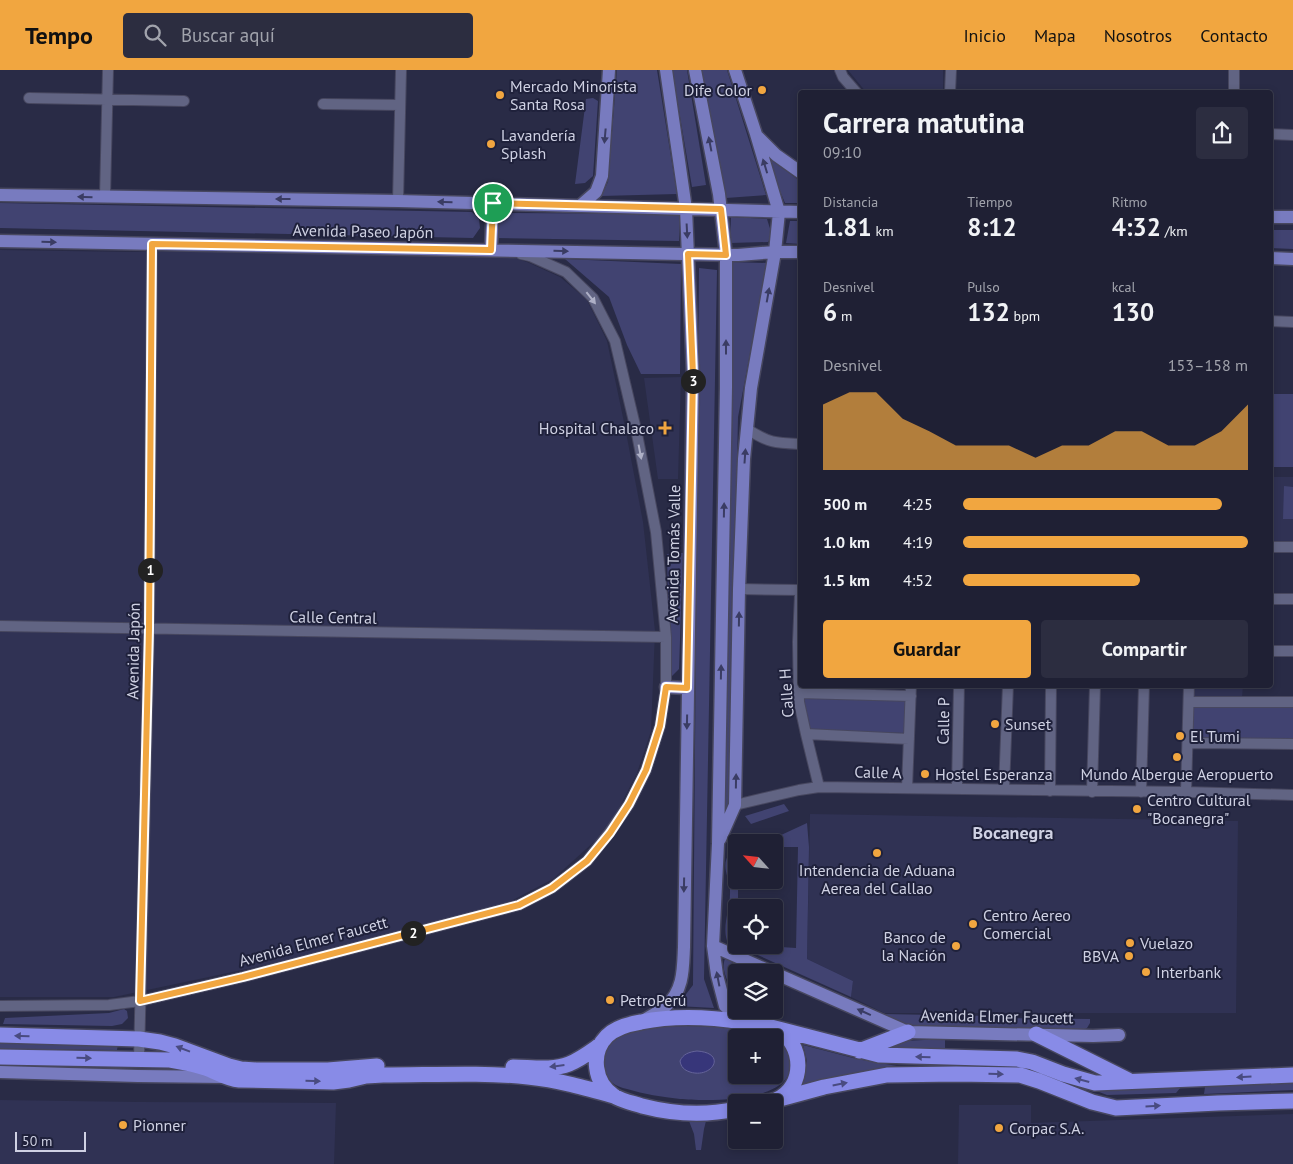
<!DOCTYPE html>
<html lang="es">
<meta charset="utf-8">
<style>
:root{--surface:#1f2034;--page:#2c2d40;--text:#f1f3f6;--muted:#a1a3ac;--line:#3c3e4f;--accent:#f1a640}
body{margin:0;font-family:"PT Sans",sans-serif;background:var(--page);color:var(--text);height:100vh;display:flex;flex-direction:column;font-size:19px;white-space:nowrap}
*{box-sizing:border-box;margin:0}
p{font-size:16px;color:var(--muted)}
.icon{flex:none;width:28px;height:28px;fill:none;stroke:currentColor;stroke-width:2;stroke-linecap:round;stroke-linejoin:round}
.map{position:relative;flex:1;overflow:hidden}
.details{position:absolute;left:798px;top:20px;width:475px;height:598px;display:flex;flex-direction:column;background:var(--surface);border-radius:5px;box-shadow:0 2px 8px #0003,0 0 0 1px var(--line)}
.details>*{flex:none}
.needle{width:32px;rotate:297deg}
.tools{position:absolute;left:728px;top:764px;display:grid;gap:10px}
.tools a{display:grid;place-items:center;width:55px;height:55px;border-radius:5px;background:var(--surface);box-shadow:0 2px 8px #0003,0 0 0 1px var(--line);font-size:25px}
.scale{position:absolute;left:15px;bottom:12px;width:71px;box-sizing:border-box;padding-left:5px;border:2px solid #cfd1e3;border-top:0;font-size:14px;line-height:18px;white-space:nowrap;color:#cfd1e3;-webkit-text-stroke:4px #1f213b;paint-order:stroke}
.pin{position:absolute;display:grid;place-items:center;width:42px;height:42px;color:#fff;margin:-21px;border:2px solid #fff;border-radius:50%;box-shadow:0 1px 5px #0007}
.km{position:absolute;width:25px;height:25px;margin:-12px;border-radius:50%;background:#222;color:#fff;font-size:14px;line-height:25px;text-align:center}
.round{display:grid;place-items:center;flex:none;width:52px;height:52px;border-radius:5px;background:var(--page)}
.headline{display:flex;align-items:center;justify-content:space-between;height:85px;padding:0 25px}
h1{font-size:28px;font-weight:600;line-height:38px}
.stats{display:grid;grid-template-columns:repeat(3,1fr);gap:8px;height:85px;padding:5px 25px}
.stats div{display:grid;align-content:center}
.stats b{font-size:25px;font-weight:600}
.stats small{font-size:14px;font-weight:400}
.stats p{font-size:14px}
.chart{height:140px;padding:10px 25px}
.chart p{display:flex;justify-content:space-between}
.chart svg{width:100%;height:90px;margin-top:5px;fill:var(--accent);opacity:.7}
.cta{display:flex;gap:10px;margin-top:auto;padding:10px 25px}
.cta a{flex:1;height:58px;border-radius:5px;background:var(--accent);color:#111;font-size:20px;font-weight:600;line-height:58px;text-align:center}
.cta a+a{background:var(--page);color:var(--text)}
ul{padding:0 25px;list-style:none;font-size:16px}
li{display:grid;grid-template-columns:80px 60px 1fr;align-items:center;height:38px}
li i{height:12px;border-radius:6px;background:var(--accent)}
header{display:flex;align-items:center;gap:30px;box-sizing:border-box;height:70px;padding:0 25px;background:var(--accent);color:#111}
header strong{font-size:24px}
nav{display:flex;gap:28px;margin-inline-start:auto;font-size:18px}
.search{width:350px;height:45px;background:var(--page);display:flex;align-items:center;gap:12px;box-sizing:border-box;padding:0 18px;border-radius:5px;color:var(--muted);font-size:19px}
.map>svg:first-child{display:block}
.built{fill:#303254}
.green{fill:#414371}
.water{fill:#37367a;stroke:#65649a}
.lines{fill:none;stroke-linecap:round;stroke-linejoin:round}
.minor-casing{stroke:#47475f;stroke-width:12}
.major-casing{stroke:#47475f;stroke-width:15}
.highway-casing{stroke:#47475f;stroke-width:18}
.minor{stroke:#616483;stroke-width:10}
.major{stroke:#787bbf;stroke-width:12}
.highway{stroke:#888be7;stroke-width:15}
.oneway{fill:#3a3c63}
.oneway2{fill:#aeb0c6}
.oneway3{fill:#494b80}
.route-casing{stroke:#fff;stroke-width:10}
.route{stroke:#f1a640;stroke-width:6}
.poi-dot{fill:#f1a640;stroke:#1f213b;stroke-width:2}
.labels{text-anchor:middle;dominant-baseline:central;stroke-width:4;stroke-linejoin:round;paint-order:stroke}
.poi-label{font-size:16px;fill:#cfd1e3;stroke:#1f213b;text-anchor:start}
.street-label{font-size:16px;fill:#cfd1e3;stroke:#1f213b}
.neighbourhood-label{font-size:18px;font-weight:bold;fill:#cfd1e3;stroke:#1f213b}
</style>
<header>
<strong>Tempo</strong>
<div class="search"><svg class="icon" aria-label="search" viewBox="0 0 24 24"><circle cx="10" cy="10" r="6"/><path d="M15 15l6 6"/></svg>Buscar aquí</div>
<nav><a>Inicio</a><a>Mapa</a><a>Nosotros</a><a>Contacto</a></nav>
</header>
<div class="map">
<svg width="1293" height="1094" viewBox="0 0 1293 1094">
<rect width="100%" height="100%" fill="#292b46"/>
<path class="built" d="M848,0h95v22h-77z
M0,180l129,2 156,-2 213,3 29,9 33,15 27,23 20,41 18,86 18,95 12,109 -4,100 -14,42 -19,37 -22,30 -43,39 -42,22 -68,22 -131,32 -198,42h-114z
M681,307l-3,102h-20l-14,-101z
M1270,407h23v64h-23z
M1193,615h50l-1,13 -49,-1z
M810,744l428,7 -2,192h-352l-33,-16 2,-16 -46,-22z
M0,1030l138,2 198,1 -2,61h-334z
M959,1035h72v18l262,-9v50h-335z"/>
<path class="green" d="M617,0h40l20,124 -76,2 7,-14z
M672,0h15l19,115 -14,2z
M701,0h26l39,125 -40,3z
M593,28l5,3 -5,75 -8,7 -10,1 11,-85z
M765,85l35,26v22h-15z
M0,133l472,9 7,7 1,9 -7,10 -473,-10z
M495,143l185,1 -1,27 -185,-3z
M731,147l36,2 5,16 -4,7 -38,1z
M790,151h10v23l-14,-1z
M1270,160h23v19l-23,-1z
M565,189l116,5 -1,110h-39l-14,-29 -18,-48z
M731,192l36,1 -29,154 -8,385 -5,9z
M699,198l18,2 -13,709 10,29 -37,-2 16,-21z
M1270,324h23v73h-23z
M1284,416l9,1v32h-10z
M683,483l-4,116 -9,9 -3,-124z
M803,627l102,2v34l-97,-2z
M1193,636h100v34h-100z
M784,734l5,7 -38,13 -6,-8z
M807,753l2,24 -2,112 46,22 -2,16 -100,-45 1,-7 44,3 2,-101h-24v-5h-8z
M736,781v29h2v27l-2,1v37l2,1 -11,-5c-5,-16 3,-32 3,-47 1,-17 -11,-26 0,-42z
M725,889l6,2 6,11 -1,26 -2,-2c-4,-11 -14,-26 -9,-37z
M124,939l3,2 1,7 -6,6 -10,2 -109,-2 2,-6 104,-5z
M882,944l109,2 6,2 93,1v4l-3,5 -4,2 -172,-4z
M686,956c29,1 59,0 86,11l-36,1v37h38v-37c10,4 15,13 16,24 5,42 -84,39 -110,37 -18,-2 -36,-5 -53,-10 -11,-2 -22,-9 -24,-21 0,-4 0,-12 1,-16 0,-3 4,-6 6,-9 3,-3 5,-6 8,-8 20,-10 46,-8 68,-9z
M945,969v9l-43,1 -17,-3 18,-5z
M0,973l118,1 -1,6 -117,-1z
M803,975l54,14 40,7 -95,18 5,-23z
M1293,1013v7l-89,4 1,-7z
M1181,1017l-5,6 -69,2 -13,-5z
M689,1051h17l-2,8 -3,21h-5l-2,-16z"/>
<path class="water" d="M697,981c31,2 15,28 -7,21 -6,-2 -9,-5 -10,-11 3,-7 9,-9 17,-10z"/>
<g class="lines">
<g class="minor-casing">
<path id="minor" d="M840,0l3,7 13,15
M950,22l1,-22
M1234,22v-22
M29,28l155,3
M323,34l77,1
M1270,64l23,1
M105,127l3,-127
M398,131l3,-131
M1270,251l23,1
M747,359c22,14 28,14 53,15
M1270,477h23
M739,519l61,1
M800,524l-2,48 1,60 7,32 13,53
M1270,529h23
M0,556l666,11
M1270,581h23
M799,623l112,3
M1189,632h104
M806,664l103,5
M1188,674l7,-1 98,1
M907,718l4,-103
M957,718l2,-103
M1004,719l4,-104
M1050,721l1,-106
M1092,722l3,-107
M1141,722l3,-107
M1186,722l3,-107
M735,735l64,-15 20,-3 367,5 107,3
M0,936l109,-1 31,-4 103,-24 276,-72 33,-17 35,-27 22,-28 20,-29 17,-34 14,-44 6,-39v-50l-10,-105 -19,-98 -22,-93 -22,-43 -27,-26 -36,-16 -9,-2
M139,989l10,-430 3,-385"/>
</g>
<g class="major-casing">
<path id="major" d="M695,0l24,124 7,61v132l-8,457 -5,102 4,29 8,31 7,6 19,8
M758,67l18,18 24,17
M0,125l398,6 402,11
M580,136l16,-14 6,-16 7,-106
M1270,147h23
M0,171l738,14 37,-3h25
M491,180l2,-47
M1270,188l23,1
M666,617l21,1
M720,769l15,-34 4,-216 5,-130 7,-71 24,-136 4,-40 -23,-78 -21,-64
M713,876l195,86 185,4 26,-1
M643,951c8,-5 17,-10 23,-15 18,-16 17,-38 18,-59l9,-572 -7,-166 -20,-139
M0,1002l138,4 87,1"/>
</g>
<g class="highway-casing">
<path id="highway" d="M771,957l108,28 138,4 15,3 31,12 32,9 198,-8
M1036,964l92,46
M0,965l139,4 21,3 15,4 54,20 12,3 15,1h72l49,-4
M859,981l49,-19
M0,987l170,3c12,2 24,4 35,8 12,4 21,11 34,12l94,2 16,-2 17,-4 17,-1c49,0 98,-3 145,2 30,3 58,11 86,19
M513,997c17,0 39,4 56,-3 12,-5 21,-12 31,-19
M776,1030l48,-13 63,-12 69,-1 64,1 19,6 53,21 24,6 102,-5 75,-2
M736,1039c-31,7 -63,5 -94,-3 -9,-3 -20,-5 -28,-10 -20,-13 -24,-43 -7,-60 9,-9 22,-12 34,-14 34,-7 69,-5 102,0 11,1 23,3 34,8 27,13 29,57 -1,70 -3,1 -7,2 -11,2"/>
</g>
<use href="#minor" class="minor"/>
<use href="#major" class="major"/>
<use href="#highway" class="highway"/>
</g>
<defs><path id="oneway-solid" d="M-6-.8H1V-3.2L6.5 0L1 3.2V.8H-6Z" transform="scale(1.25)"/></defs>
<g class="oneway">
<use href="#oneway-solid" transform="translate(605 66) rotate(95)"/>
<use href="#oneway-solid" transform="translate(710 74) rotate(-101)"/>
<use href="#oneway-solid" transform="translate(765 96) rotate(-107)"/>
<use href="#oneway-solid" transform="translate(85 127) rotate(-179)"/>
<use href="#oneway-solid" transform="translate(283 129) rotate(-180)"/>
<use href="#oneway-solid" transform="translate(445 132) rotate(-178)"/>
<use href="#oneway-solid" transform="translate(687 161) rotate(87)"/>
<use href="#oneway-solid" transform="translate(49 172) rotate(1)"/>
<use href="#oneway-solid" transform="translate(561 181) rotate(1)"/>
<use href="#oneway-solid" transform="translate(768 225) rotate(-80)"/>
<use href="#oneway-solid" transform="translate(726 277) rotate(-90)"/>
<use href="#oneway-solid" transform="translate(745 386) rotate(-86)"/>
<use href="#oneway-solid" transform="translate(724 440) rotate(-89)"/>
<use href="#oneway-solid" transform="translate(739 549) rotate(-89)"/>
<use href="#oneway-solid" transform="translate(721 602) rotate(-89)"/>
<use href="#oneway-solid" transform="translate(687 652) rotate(91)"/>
<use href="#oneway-solid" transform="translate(736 711) rotate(-89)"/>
<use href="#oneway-solid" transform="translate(684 815) rotate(91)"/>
<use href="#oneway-solid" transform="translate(718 909) rotate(-101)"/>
<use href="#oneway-solid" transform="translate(864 942) rotate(-156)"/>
</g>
<g class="oneway2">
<use href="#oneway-solid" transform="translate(591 228) rotate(52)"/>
<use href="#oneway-solid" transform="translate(640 382) rotate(79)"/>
</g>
<g class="oneway3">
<use href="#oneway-solid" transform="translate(22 966) rotate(-178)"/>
<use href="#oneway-solid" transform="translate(183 979) rotate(-159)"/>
<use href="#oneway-solid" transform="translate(923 987) rotate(-179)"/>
<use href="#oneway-solid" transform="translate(84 988) rotate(1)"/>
<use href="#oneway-solid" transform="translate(557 996) rotate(173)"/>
<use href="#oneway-solid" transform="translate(996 1004) rotate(1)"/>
<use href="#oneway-solid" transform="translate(1244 1007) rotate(177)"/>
<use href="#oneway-solid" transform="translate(1082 1010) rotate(-165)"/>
<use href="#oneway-solid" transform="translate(313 1011) rotate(2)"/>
<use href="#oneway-solid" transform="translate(840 1014) rotate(-11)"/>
<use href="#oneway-solid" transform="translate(1153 1036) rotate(-3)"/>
</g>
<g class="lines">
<g class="route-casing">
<path id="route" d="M493,133l228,6 5,46 -38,-1 5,121 -6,313 -21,-1 -6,39 -14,44 -17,34 -19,29 -23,28 -35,27 -33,17 -276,72 -103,24 9,-372 3,-385 339,6z"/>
</g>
<use href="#route" class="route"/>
</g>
<g class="poi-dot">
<circle cx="762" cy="20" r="5"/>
<circle cx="500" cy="25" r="5"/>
<circle cx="491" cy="74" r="5"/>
<path d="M662.5 350.5h5v5h5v5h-5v5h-5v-5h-5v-5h5z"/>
<circle cx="995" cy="654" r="5"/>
<circle cx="1180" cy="666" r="5"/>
<circle cx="1177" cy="687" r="5"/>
<circle cx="925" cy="704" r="5"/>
<circle cx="1137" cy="739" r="5"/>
<circle cx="877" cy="783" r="5"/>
<circle cx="973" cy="854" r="5"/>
<circle cx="1130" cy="873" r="5"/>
<circle cx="956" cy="876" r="5"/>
<circle cx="1129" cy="886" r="5"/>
<circle cx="1146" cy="902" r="5"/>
<circle cx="610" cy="930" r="5"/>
<circle cx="123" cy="1055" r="5"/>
<circle cx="999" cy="1058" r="5"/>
</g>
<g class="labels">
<g class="poi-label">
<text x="510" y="16">Mercado Minorista<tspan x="510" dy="18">Santa Rosa</tspan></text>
<text x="752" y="20" text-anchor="end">Dife Color</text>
<text x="501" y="65">Lavandería<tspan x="501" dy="18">Splash</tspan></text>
<text x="654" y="358" text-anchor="end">Hospital Chalaco</text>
<text x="1005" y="654">Sunset</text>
<text x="1190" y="666">El Tumi</text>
<text x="935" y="704">Hostel Esperanza</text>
<text x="1177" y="704" text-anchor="middle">Mundo Albergue Aeropuerto</text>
<text x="1147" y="730">Centro Cultural<tspan x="1147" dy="18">"Bocanegra"</tspan></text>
<text x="877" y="800" text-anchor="middle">Intendencia de Aduana<tspan x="877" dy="18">Aerea del Callao</tspan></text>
<text x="983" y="845">Centro Aereo<tspan x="983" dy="18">Comercial</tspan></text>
<text x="946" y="867" text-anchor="end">Banco de<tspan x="946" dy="18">la Nación</tspan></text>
<text x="1140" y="873">Vuelazo</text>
<text x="1119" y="886" text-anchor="end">BBVA</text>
<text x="1156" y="902">Interbank</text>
<text x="620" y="930">PetroPerú</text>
<text x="133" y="1055">Pionner</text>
<text x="1009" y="1058">Corpac S.A.</text>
</g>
<g class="street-label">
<text transform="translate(363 161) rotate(1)">Avenida Paseo Japón</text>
<text transform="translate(673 484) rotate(-89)">Avenida Tomás Valle</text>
<text transform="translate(333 547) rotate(1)">Calle Central</text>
<text transform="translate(133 581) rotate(-89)">Avenida Japón</text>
<text transform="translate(786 623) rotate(-94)">Calle H</text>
<text transform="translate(943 651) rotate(-89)">Calle P</text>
<text transform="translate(878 702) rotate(1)">Calle A</text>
<text transform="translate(313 871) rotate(-15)">Avenida Elmer Faucett</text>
<text transform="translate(997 946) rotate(1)">Avenida Elmer Faucett</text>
</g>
<g class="neighbourhood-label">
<text x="1013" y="762">Bocanegra</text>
</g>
</g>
</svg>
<div class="tools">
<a><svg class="needle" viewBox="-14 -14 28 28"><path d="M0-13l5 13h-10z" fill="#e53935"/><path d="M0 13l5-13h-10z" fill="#a1a3ac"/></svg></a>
<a><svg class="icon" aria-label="locate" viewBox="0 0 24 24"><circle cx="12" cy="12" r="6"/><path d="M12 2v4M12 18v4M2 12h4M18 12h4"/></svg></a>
<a><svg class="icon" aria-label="layers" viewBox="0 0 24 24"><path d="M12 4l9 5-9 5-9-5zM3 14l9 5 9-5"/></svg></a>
<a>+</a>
<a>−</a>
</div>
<div class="scale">50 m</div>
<div class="pin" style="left:493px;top:133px;background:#1e9e55"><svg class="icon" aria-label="arrive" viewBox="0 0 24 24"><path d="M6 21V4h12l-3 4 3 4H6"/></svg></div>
<b class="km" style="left:150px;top:500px">1</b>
<b class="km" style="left:413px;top:863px">2</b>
<b class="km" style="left:693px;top:311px">3</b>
<section class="details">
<div class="headline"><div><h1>Carrera matutina</h1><p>09:10</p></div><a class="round"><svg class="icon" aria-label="share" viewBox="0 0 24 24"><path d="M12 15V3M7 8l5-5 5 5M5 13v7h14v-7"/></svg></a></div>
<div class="stats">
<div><p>Distancia</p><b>1.81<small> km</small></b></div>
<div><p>Tiempo</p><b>8:12</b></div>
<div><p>Ritmo</p><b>4:32<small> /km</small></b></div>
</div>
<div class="stats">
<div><p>Desnivel</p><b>6<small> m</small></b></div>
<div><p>Pulso</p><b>132<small> bpm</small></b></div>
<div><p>kcal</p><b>130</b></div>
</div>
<div class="chart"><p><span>Desnivel</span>153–158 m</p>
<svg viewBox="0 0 160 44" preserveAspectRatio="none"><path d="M0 44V12L10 6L20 6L30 19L40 25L50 32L60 32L70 32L80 38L90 32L100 32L110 25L120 25L130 32L140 32L150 25L160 12V44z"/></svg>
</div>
<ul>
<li><b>500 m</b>4:25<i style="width:91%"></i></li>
<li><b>1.0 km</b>4:19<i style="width:100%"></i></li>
<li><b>1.5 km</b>4:52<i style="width:62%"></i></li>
</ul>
<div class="cta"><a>Guardar</a><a>Compartir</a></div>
</section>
</div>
